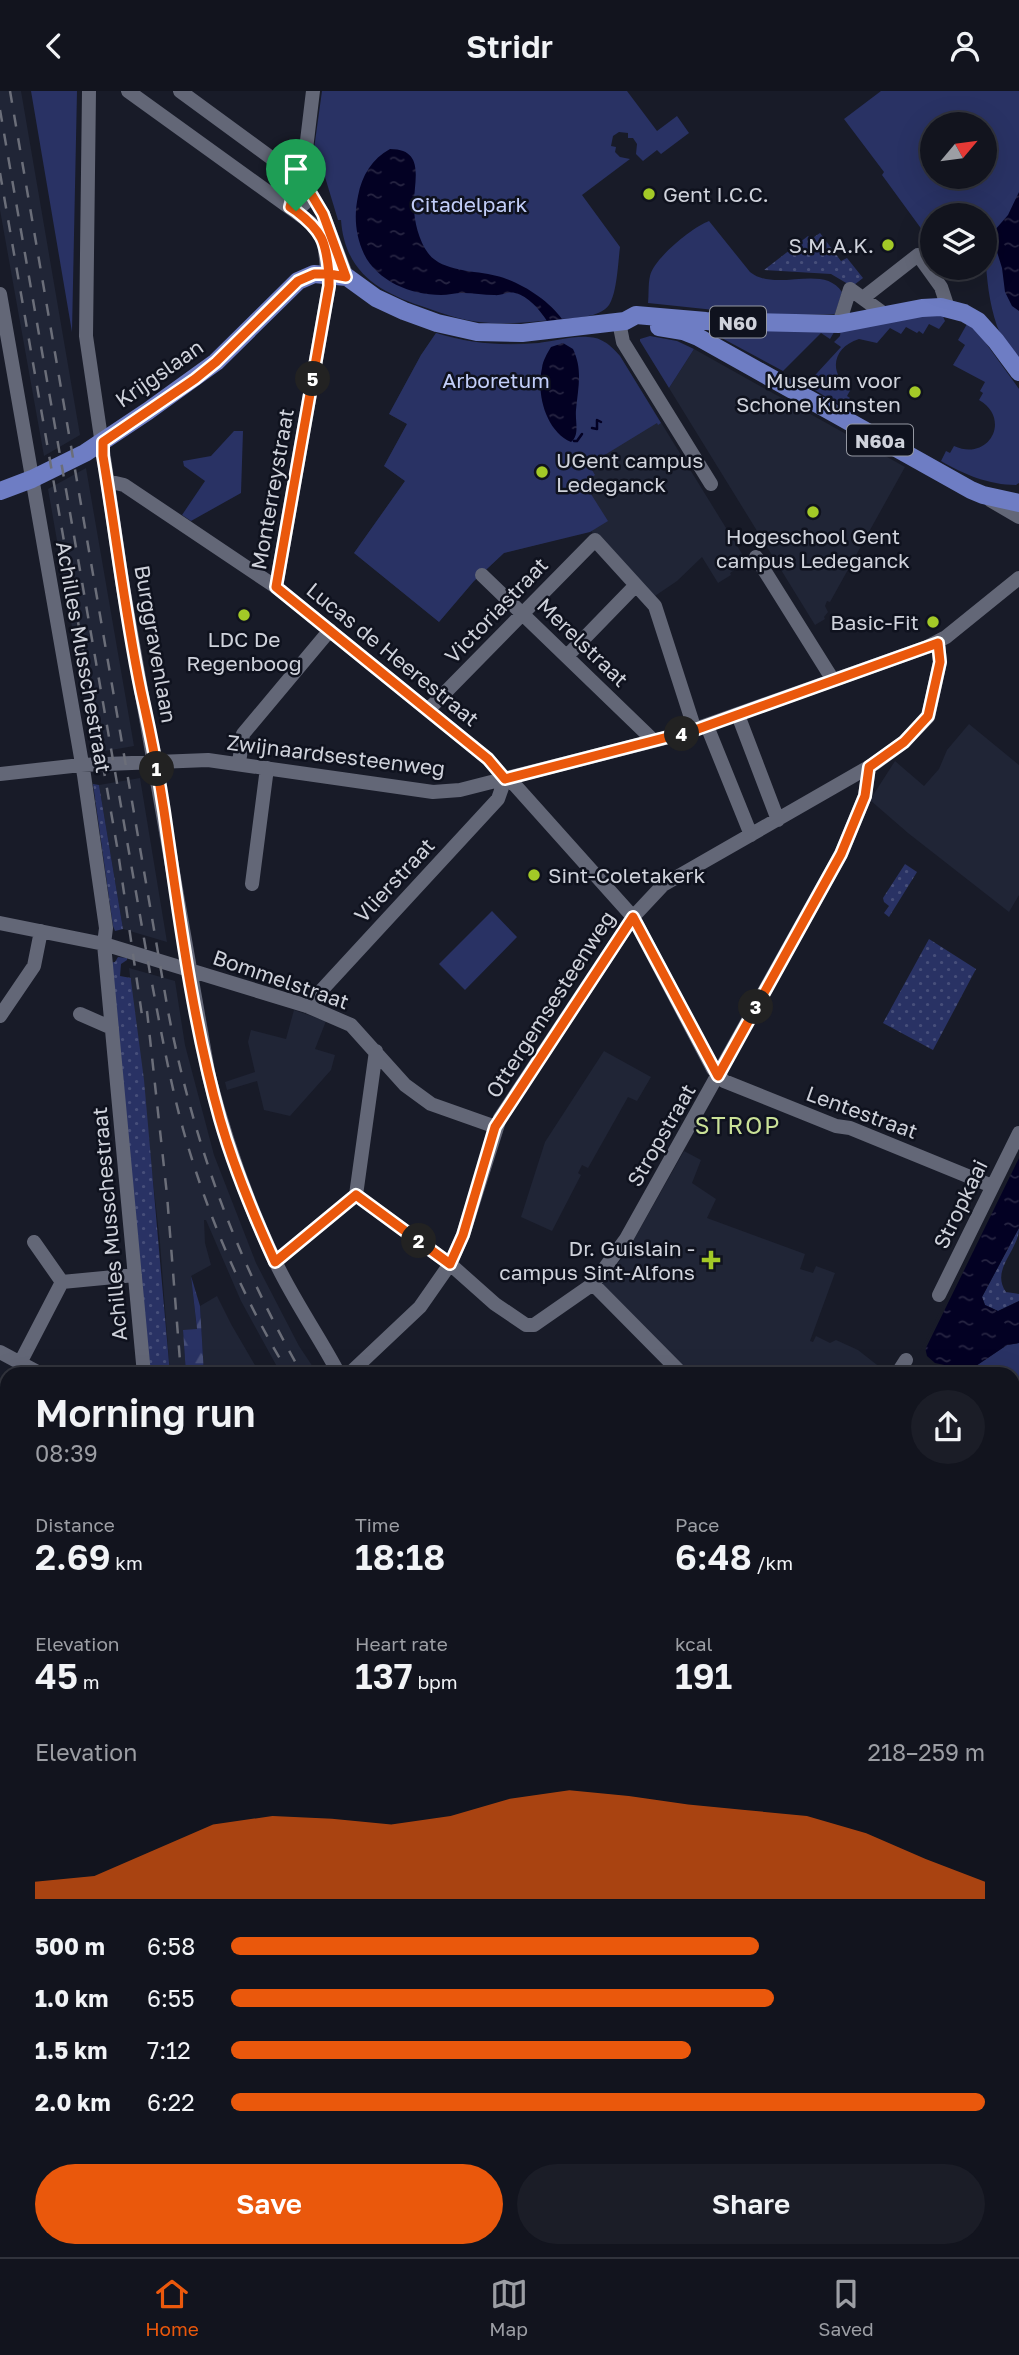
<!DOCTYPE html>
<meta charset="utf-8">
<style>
:root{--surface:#12141e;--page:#1b1d27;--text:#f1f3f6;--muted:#9c9ea4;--line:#31333c;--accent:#ea580c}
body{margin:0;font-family:"Golos Text",sans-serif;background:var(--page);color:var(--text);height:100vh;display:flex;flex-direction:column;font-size:26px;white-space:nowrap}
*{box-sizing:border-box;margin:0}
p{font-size:23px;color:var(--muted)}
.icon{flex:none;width:38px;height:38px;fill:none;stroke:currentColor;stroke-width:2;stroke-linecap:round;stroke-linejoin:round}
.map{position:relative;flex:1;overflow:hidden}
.drawer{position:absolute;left:0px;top:1276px;width:1020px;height:891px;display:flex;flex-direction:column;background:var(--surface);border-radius:21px 21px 0 0;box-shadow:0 7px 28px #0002,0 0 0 2px var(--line)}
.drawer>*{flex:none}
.needle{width:46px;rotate:61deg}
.fabs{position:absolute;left:920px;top:21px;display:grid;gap:14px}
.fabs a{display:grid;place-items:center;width:77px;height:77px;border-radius:50%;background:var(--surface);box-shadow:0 7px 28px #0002,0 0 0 2px var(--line);font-size:35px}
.pin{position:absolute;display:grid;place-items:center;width:60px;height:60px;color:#fff;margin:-72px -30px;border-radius:50% 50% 50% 0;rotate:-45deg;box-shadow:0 0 7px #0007}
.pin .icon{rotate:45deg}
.km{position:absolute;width:35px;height:35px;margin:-18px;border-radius:50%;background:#222;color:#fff;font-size:19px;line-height:35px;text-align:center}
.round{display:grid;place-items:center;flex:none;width:74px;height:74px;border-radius:37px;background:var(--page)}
.summary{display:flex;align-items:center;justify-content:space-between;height:119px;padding:0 35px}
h1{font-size:38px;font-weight:600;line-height:52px}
.metrics{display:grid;grid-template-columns:repeat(3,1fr);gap:10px;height:119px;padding:7px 35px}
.metrics div{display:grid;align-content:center}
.metrics b{font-size:35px;font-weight:600}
.metrics small{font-size:19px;font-weight:400}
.metrics p{font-size:19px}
.chart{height:196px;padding:14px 35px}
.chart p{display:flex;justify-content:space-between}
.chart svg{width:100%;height:126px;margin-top:7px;fill:var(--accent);opacity:.7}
.button{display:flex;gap:14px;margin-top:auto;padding:14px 35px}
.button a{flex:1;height:80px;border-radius:42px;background:var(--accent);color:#fff;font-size:28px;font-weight:600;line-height:80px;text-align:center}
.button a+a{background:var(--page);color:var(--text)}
ul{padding:0 35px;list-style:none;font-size:23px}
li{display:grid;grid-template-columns:112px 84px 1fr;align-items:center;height:52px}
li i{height:18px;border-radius:9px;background:var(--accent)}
header{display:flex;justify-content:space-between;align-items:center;height:91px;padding:0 35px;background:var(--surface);font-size:32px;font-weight:600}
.dock{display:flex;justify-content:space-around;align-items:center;height:98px;border-top:2px solid var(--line);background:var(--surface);font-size:19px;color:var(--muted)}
.dock a{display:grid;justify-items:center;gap:4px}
.dock .selected{color:var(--accent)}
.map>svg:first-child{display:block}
.built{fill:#202536}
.grass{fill:url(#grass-dots)}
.forest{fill:url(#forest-firs)}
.cemetery{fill:url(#cemetery-stones)}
.green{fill:#293264;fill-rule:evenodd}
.water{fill:url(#water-ripples)}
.pier{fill:#181b28}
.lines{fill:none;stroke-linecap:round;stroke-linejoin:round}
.stream{stroke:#030123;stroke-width:2.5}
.minor{stroke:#636777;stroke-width:14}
.major{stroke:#6e7dc4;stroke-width:18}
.highway{stroke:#758bf7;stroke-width:19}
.rail{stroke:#6b6e79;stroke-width:2.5;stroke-dasharray:12 12;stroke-linecap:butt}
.route-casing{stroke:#fff;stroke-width:14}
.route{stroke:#ea580c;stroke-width:9}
.poi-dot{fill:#a3c927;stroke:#0f121e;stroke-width:2.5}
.labels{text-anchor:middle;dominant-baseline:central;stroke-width:5;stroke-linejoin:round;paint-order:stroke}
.shield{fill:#0f121e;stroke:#9598a2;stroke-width:2}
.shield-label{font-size:19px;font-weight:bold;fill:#cfd2db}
.poi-label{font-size:21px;fill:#cfd2db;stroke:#0f121e;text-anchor:end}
.park-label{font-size:21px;fill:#c2cef9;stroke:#0f121e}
.street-label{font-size:21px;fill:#cfd2db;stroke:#0f121e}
.neighbourhood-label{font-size:23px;letter-spacing:2px;fill:#cae197;stroke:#0f121e}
</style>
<header><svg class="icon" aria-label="back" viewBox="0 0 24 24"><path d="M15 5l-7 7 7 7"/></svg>Stridr<svg class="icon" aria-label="person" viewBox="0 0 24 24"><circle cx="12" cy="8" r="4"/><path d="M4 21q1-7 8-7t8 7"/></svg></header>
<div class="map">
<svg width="1019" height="2166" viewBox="0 0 1019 2166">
<defs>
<pattern id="grass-dots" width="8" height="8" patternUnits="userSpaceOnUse" patternTransform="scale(1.75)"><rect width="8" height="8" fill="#293264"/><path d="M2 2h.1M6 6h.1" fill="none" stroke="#474f7a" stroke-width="1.8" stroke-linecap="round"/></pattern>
<pattern id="forest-firs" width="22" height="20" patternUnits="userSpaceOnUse" patternTransform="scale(1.75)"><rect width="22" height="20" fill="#293264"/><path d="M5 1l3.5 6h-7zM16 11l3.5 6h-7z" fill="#474f7a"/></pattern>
<pattern id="cemetery-stones" width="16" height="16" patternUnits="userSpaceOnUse" patternTransform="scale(1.75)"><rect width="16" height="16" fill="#293264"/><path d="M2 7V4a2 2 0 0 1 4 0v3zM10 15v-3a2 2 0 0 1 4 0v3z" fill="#474f7a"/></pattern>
<pattern id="water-ripples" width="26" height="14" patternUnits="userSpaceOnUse" patternTransform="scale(1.75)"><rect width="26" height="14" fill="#030123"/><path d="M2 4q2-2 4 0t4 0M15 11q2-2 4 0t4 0" fill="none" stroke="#272542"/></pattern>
</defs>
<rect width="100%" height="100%" fill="#181b28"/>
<path class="built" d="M0,0h21l59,344 -36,21 -44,-246z
M436,242l39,10 23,1 39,-1 52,-6 18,6 13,13 127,206 -17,11 1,2 -13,8 -16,-26 -25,24 -22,15 -64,-65 -87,22 -30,28 -35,41 -85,-69 51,-72 -21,-15 23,-42 -18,-10 32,-59z
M694,258l211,118 -75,135 -3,-1 -2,5 3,6 -4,5 1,2 -10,6 -146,-237z
M86,377l48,278 -40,7 -46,-264z
M969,633l50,41v130l-10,17 -101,-79 -38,-33 25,-39 29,25 15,-17 8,-19z
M140,687l27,164 -44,-13 -24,-144z
M129,877l46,13 10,64 29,110 42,108 43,83 16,24 -7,4h-27l-40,-73 -35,-81h-2l1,23 6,22 -20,11 6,54 -14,1 3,43h-16l-10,-131z
M294,919l32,11 -11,28 20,6 -4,15 -41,46 -26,-6 -7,-29 -30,9 -2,-8 30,-10 -7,-30 3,-12 35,9z
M604,960l47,26 -14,24 -9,-4 -40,71 -6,-3 -4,8 3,2 -29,56 -31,-14 24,-75z
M684,1060l17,9 -9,23 24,16 -9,19 98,36 -5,15 13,4 3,-7 19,7 -25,68 3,1 3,-6 14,7 6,-3 22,10 28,22 -1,2h-194l-89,-90 26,-34z
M217,1205l14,28 29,50h-56l-4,-68z
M1013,1763l6,1v144l-6,5z
M0,1952l7,5v203h111l-1,6h-117z"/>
<path class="grass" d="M820,142l21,28 6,-3 16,20 -9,7 -1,2 -22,-13 -67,-4 44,-34 3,3z
M93,693l6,1 24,144 -8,2 -2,-5z
M905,773l12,8 -28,45 -5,-4 5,-7 -5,-4 -1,-4z
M929,848l47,30 -43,81 -50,-27z
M118,866l9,1v2l-6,4 -1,12 11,2v3l13,99 26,294h-23l-39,-411 7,-1z
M1019,1137c0,23 -29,41 -13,64l13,2v7l-21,10 -13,-6 -3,-8z
M199,2160h341l-67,6h-278z"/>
<path class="forest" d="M191,1185l9,30 4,68h-18l-3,-44 14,-1z"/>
<path class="cemetery" d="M0,1363l7,1v121h-7z"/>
<path class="green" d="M31,0h46l-5,241z
M322,0h305l30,40 20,-15 12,17 -28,21 -4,-4 -14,11 -7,-7 1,-10 -4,-6h-5v-5l-9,-1 -6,4 -2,10 5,1 -1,5 5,5 10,2 -48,36 38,52c-2,16 -3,46 -11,58 -9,13 -36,13 -50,14 -27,3 -54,6 -80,3 -18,-2 -35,-8 -52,-14 -46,-15 -82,-34 -86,-88h-3l-13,-43 -5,1 -7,-22z
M881,0h138v268c-8,-10 -17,-20 -22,-33 -12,-35 -12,-74 -12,-111h-52v48l-4,-10 -1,-15 -46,-63 2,-3 -40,-53zM933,33h52v53h-52z
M709,130l41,51c26,21 73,-9 92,20l-7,22 -73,1 -114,-12c1,-8 0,-19 2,-27 4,-18 43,-49 59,-55z
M924,222l18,1 3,7 -6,8 -10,-5 -6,10 -4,-3 -2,2 -11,-6 -5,7 -11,-6 -13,15 -18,-4c-26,8 -32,34 -8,50l-4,7 3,2 -5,10 -39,-23 35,-38 -7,-5 6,-6 1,-8z
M967,233h5l47,65v94l-3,2c-27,0 -53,-11 -75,-24l5,-10 4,2 4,-7c35,16 58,-27 25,-46l4,-7 -3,-2 5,-9 -32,-17 12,-20 -7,-5z
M705,238h131l-6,10 -9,-6 -38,38z
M436,242c34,11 68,13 103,10 16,-2 33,-7 49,-6 14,0 23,9 32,19l41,67 -3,2 -1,-2 -54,33 -3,5 -5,-7 -9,6 9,15 -11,8 24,38 -18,11 -86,21 -30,28 -35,41 -85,-69 51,-72 -21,-15 23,-42 -18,-10 32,-59z
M650,245l27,5 17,8 -25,39 -29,-47v-2z
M234,340h9l-2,62 -50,28 -9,-6 23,-34 -21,-15 -1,-5 28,-5z
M492,820l25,26 -52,53 -26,-26z
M1019,1252v68l-6,5v-42h-49l43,-29z
M1019,1985v112h-6v-107z"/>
<path class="water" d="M390,58c37,0 23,34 24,58 0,14 5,34 14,46 14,19 46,17 69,23 22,5 52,24 65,43l-15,2c-7,-11 -19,-25 -32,-28 -7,-2 -13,3 -21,2 -10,0 -21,-2 -32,-2 -7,0 -14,2 -21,2 -30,0 -64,-14 -77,-41 -9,-19 -10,-39 -6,-58 4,-21 14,-37 32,-47z
M1019,101v119l-7,-5 -7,-14 -3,-24 -9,-29 1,-8 14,-16z
M563,252l10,6c10,21 5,39 3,61 -1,12 4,25 -5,32 -25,-11 -35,-48 -29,-74 1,-8 5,-14 9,-21z
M1019,1067v70l-37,69 3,8 13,6 21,-10v42l-12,2 -43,29h-55l14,-20z"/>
<path class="pier" d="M983,1131l-3,12 -55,113 2,9 8,7 38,8 -4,3h-15l-33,-8 -15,8 14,-22z"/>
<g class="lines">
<path class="stream" d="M592,337l5,1v-9l4,2
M574,350h3l5,-7"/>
<path class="minor" d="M89,0l-3,245 37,251 86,490c17,64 38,126 67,186 18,38 43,73 63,111
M128,0l183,132 13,18 5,45 -53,301
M180,0l124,91 19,32 24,63
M296,120l10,-9 3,-6 -6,-22 10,-83
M0,203l84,481 22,153 -2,16 40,430
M863,207l55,-43 23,32 7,21
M619,231l4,20 88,142
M839,233l11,-35 37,27
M107,390l17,4 152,102 212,172 17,20 9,5 119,133 80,152 11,12 112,45 14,2 142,58
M990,409l29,17
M756,466l77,123
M482,484l171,165
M568,564l68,-70
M428,619l167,-170 60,66 40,124
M738,624l40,105
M707,635l44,109
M239,672l4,-29 87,-104
M0,683l81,-9 127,-5 225,32 27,-2 221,-56 246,-87 19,-10 73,-59
M252,793l15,-116
M0,832l104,21 203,62 44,19 54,60 26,19 65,23
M307,915l191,-207 7,-20
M80,923l32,14
M0,925l34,-50 7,-35
M356,1104l94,69 45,40 31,21h8l59,-41 33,-45 215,-385 24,-58 4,-29
M34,1151l28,40
M275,1171l81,-67 20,-144
M593,1193l89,90
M939,1204l80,-162
M0,1261l41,22
M20,1272l42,-81 73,-7
M349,1283l71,-67 30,-43 13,-29 37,-117 133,-201 30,-32 211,-121 30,-22 24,-25 12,-55 -2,-19
M897,1283l9,-14
M0,1342h7
M1013,1488l6,6
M1013,1585l6,-6
M0,1587l7,6
M0,1640l7,-2
M0,1694l7,-10
M1013,1731h6
M1013,1749h6
M723,2160l2,6
M878,2160l1,6"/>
<path class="major" d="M659,236l24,4 15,6 273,153 12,5 36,8
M0,400l32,-12 53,-26 63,-42 68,-49 82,-81 16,-7 33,3 29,21 28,13 33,12 40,9 45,1 103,-12 11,-6 70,6 133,3 83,-16 19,-1 23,6 14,8 18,20 23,31"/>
<path class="highway" d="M1013,1923l6,-6
M1013,1943l6,-5
M1013,1961l6,-6
M1013,1980l6,-5
M183,2166l3,-6
M537,2166l38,-6
M646,2166l24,-6"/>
<path class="rail" d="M10,0l158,920c26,134 67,245 134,363
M0,19l150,863c10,52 19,105 33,156 24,86 60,169 106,245
M0,82l118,679 25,170
M147,920l20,184 14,179
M937,2160v6
M950,2160l1,6
M141,2166l1,-6"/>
</g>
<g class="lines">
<g class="route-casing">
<path id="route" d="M296,120c26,20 30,30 33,63h-15l-16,7 -82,81 -21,17 -92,63v14c13,78 22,158 38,235 9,40 17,80 23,120 15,103 28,208 56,308 14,49 34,97 55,143l81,-67 94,69 13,-29 32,-108 138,-210 85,159 123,-222 24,-58 4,-29 35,-25 24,-26 12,-54 -2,-19 -243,87 -190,49 -17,-20 -212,-172 53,-301v-12l17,3 -23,-63 -19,-32 -10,9 -4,16 6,4"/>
</g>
<use href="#route" class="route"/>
</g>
<g class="poi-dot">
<circle cx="649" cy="103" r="7"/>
<circle cx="888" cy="154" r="7"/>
<circle cx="915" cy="301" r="7"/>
<circle cx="542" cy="381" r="7"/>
<circle cx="813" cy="421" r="7"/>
<circle cx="244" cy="524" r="7"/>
<circle cx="933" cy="531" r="7"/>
<circle cx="534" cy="784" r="7"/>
<path d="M707.5 1158.5h7v7h7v7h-7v7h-7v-7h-7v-7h7z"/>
</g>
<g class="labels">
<g class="shield">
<rect x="710" y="215.5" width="56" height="31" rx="5"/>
<rect x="847" y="333.5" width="66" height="31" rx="5"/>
</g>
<g class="shield-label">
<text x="738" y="231">N60</text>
<text x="880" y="349">N60a</text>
</g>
<g class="poi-label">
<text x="663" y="103" text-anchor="start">Gent I.C.C.</text>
<text x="874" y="154">S.M.A.K.</text>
<text x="901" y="289">Museum voor<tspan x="901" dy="24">Schone Kunsten</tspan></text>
<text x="556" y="369" text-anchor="start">UGent campus<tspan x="556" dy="24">Ledeganck</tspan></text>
<text x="813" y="445" text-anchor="middle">Hogeschool Gent<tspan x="813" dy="24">campus Ledeganck</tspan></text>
<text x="919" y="531">Basic-Fit</text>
<text x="244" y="548" text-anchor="middle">LDC De<tspan x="244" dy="24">Regenboog</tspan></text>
<text x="548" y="784" text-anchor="start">Sint-Coletakerk</text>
<text x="695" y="1157">Dr. Guislain -<tspan x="695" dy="24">campus Sint-Alfons</tspan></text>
</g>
<g class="park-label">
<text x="469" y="113">Citadelpark</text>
<text x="496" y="289">Arboretum</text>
</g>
<g class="street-label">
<text transform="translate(159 282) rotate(-35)">Krijgslaan</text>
<text transform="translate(272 398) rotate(-80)">Monterreystraat</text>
<text transform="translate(496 519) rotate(-46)">Victoriastraat</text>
<text transform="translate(583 551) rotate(44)">Merelstraat</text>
<text transform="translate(156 553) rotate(80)">Burggravenlaan</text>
<text transform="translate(393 563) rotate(39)">Lucas de Heerestraat</text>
<text transform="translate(84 566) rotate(80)">Achilles Musschestraat</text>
<text transform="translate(336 664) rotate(7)">Zwijnaardsesteenweg</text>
<text transform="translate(394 789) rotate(-47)">Vlierstraat</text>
<text transform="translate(281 888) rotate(19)">Bommelstraat</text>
<text transform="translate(550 913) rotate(-57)">Ottergemsesteenweg</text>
<text transform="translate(862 1021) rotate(20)">Lentestraat</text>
<text transform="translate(661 1044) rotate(-60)">Stropstraat</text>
<text transform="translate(960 1113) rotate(-64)">Stropkaai</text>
<text transform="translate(109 1133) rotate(-95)">Achilles Musschestraat</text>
</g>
<g class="neighbourhood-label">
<text x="738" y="1034">STROP</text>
</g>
</g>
</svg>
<div class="fabs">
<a><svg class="needle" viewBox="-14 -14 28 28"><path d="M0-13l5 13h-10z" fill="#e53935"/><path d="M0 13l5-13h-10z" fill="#9c9ea4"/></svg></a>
<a><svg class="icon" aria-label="layers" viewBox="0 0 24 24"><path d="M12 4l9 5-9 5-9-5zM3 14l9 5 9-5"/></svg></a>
</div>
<div class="pin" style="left:296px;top:120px;background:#1e9e55"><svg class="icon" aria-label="arrive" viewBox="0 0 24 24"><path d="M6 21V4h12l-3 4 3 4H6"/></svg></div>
<b class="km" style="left:157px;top:678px">1</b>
<b class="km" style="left:419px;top:1150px">2</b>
<b class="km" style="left:756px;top:916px">3</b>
<b class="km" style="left:682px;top:643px">4</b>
<b class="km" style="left:313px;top:288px">5</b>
<section class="drawer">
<div class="summary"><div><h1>Morning run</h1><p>08:39</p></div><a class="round"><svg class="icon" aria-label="share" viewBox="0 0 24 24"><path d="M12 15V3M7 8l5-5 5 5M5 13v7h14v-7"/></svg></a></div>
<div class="metrics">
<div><p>Distance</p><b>2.69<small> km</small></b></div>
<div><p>Time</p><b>18:18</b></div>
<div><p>Pace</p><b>6:48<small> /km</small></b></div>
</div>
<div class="metrics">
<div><p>Elevation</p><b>45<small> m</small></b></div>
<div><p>Heart rate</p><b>137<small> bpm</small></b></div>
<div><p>kcal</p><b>191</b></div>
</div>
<div class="chart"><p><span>Elevation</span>218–259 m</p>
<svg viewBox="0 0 160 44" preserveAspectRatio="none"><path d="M0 44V38L10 36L20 27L30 18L40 15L50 16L60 18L70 15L80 9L90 6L100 8L110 11L120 13L130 15L140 21L150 30L160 38V44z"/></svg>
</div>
<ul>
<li><b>500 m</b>6:58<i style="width:70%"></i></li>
<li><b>1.0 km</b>6:55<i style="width:72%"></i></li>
<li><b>1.5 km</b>7:12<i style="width:61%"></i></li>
<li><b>2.0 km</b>6:22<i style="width:100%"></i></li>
</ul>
<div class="button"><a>Save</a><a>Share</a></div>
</section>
</div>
<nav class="dock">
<a class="selected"><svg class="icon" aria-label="home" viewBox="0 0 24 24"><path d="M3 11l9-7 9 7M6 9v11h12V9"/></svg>Home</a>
<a><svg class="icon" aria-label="map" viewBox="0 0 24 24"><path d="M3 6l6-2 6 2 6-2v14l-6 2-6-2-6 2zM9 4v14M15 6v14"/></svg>Map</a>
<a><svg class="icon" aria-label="saved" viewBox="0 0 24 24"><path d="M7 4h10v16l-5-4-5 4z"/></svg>Saved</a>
</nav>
